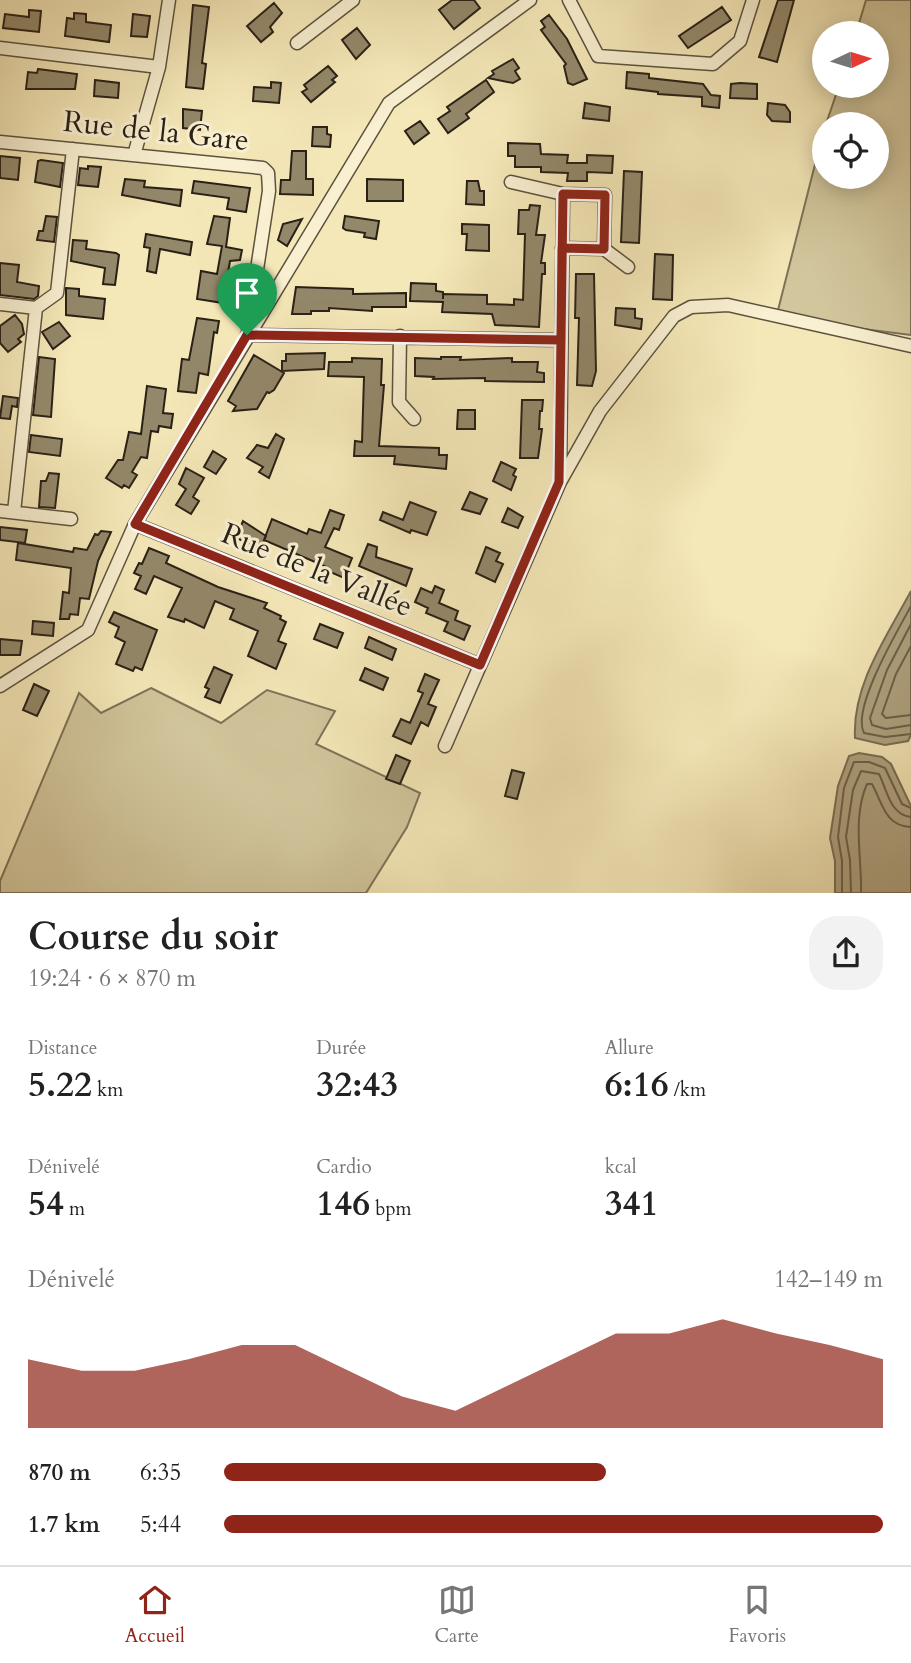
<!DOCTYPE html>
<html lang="fr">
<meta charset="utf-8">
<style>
:root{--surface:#fff;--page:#f2f2f2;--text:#222;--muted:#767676;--line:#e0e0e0;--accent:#8f2418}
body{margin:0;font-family:Cardo,serif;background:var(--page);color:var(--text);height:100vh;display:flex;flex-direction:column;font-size:26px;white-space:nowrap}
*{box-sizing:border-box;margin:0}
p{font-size:23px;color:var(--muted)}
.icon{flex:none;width:38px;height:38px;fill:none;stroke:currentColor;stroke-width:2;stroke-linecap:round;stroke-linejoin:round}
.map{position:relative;height:893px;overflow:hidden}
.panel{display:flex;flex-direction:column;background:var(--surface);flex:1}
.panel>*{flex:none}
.needle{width:46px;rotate:86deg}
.tools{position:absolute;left:812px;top:21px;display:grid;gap:14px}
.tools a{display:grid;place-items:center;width:77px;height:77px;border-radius:50%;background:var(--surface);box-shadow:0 4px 18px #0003;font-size:35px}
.pin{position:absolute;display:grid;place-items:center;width:60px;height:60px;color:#fff;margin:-72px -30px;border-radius:50% 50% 50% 0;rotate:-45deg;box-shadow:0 0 7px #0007}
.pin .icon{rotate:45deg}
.round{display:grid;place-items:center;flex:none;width:74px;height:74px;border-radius:28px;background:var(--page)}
.overview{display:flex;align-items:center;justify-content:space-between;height:119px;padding:0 28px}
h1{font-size:38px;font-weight:600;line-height:52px}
.metrics{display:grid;grid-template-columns:repeat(3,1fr);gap:10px;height:119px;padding:7px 28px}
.metrics div{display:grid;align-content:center}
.metrics b{font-size:35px;font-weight:600}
.metrics small{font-size:19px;font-weight:400}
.metrics p{font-size:19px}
.chart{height:196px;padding:14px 28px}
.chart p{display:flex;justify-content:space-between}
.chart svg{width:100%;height:126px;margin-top:7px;fill:var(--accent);opacity:.7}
ul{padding:0 28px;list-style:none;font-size:23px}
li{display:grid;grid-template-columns:112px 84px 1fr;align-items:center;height:52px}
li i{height:18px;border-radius:9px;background:var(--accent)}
.tab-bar{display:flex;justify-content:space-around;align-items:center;height:98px;border-top:2px solid var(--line);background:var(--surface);font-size:19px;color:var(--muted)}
.tab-bar a{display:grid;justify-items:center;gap:4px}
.tab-bar .current{color:var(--accent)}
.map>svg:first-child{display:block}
.green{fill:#d2c69c;stroke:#7e7359;stroke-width:2}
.water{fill:#b0a481;stroke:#7a6f56;stroke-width:2}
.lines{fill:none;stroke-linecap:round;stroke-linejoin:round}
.shore{stroke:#6c624c;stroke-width:2}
.building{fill:#93886a;stroke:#292016;stroke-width:2}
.street-casing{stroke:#5c523e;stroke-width:15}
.street{stroke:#f8f0d1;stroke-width:12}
.route-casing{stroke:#fff;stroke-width:14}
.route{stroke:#8f2418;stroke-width:9}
.labels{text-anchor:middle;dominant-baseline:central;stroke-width:6;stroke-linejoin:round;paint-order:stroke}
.street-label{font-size:30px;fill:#292016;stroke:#f8f0d1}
</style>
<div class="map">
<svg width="911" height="893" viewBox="0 0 911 893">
<rect width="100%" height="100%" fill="#f5e8b8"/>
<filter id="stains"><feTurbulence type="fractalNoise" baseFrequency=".00286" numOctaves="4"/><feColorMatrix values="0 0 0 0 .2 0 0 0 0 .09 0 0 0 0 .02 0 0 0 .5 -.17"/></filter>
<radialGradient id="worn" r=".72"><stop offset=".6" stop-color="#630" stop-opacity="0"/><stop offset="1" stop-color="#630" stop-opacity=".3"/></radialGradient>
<path class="green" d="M866,0h45v335l-135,-17 48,-189v48h53v-53h-51l13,-38h38v-53h-21z
M151,688l70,35 46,-33 68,21 -19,33 104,49 -13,34 -41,66h-366v-12l79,-188 22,20z"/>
<path class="water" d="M911,591v144l-3,6 -23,4 -30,-7c-3,-53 32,-102 56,-147z
M859,753l23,4 9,7 20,42v87h-76v-32l-5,-23 8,-52 11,-30z"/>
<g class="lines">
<path class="shore" d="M911,606c-13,24 -60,103 -47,127l21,4 26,-3
M911,624l-24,46 -17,48 2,7 14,4 25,-4
M911,646l-15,28 -14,40 4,4 25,-3
M842,893v-32l-4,-24 6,-49 10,-26h15l16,6 17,36 9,4
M851,893l-1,-33 -4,-23 7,-47 8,-19 18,3c8,16 11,41 32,43
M861,893c1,-36 -9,-75 6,-109h5c11,20 13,42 39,43"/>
</g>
<path class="building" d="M452,0h22l6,8 -26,21 -15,-19z
M778,0h16l-17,62 -18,-5z
M274,3l8,10 -12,14 3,5 -12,10 -14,-16z
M193,5l16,2 -7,56 4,1 -3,25 -17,-2z
M722,7l9,13 -43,28 -9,-12z
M29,10l12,1 -2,21 -36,-4 2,-14 24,3z
M74,13l12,1v8l25,3 -2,17 -44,-6 2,-18 7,1z
M133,14l17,2 -3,21 -16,-1z
M549,15l18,24 20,40 -14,6 -5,-2 -4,-17 2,-2 -25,-34 4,-3 -4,-6z
M357,28l13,17 -14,14 -14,-19z
M513,59l6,9 -4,3 5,8 -7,4 -25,-5 6,-4 -2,-3z
M328,66l9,10 -5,4 3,2 -24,20 -9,-10 5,-3 -3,-4z
M38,69l39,5 -2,15h-49l2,-17 9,1z
M627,72l22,2v4l54,6 8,11 9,1 -1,12 -17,-2v-9l-44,-3v-2l-32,-4z
M95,80l24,3 -1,15 -24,-2z
M486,80l8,12 -28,22 3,4 -21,15 -10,-14 12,-8 -3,-4z
M271,82l10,1 -2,20 -26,-2 1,-14 17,1z
M740,83l17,1v15l-27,-1 1,-14z
M585,103l25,4 -1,14 -26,-3z
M768,103l17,2 5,7v10l-18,-1 -5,-6z
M183,109l19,2 -2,19 -17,-2z
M420,121l9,12 -15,11 -9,-13z
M313,127h14v7l4,1 -1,12 -18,-1z
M508,143l32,1 1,10 27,1 -1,8h20v-8l26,1 -1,17 -25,-1v9h-20l1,-8 -27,-1v-5h-26v-11h-7z
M292,151h14v28h7v16l-33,-1 1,-14h9z
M0,156l20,2 -2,22 -18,-2z
M41,160l22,3 -3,24 -25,-5 3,-21z
M88,166l13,1 -3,20 -20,-2 2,-17 8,1z
M624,171l18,1 -3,71 -18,-1z
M125,179l20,2 -1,6 38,3 -2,16 -58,-11z
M367,179l36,1v21h-36z
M194,181l56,7 -4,24 -19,-3 2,-11 -37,-5z
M467,181h11l2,10h4v14l-18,-1z
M530,205l10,1 -4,29h9l-4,28h4v11h-3l-3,53 -44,-2 -3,-11 -50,-2 1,-10 -33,-1 1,-18 25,1v7l7,1v7v-5l44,1v9l27,1v-6l9,1 2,-66h-7l1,-24h10z
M46,216l11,1 -3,25 -17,-2 2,-9h4z
M214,216l16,2 -4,29 16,3 -2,10 -10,1 -7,42 -26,-4 4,-28 16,3 5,-28 -15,-2z
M345,216l34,5 -3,18 -12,-2 1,-4 -19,-3 -3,-2z
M302,219l-15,27 -9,-6 5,-16z
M462,224l27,1v26l-23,-1 1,-16h-5z
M146,234l46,8 -2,13 -30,-6 -4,24 -9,-2 3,-23 -6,-1z
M73,240l14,1 -1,8 30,4 3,2 -4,30 -12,-1 2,-16 -34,-7z
M655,254l18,1 -1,45 -19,-1z
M0,263l19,2 -2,17 22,4 -1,10 -4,3 -34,-4z
M576,274h18l2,97 -4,15 -15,-1 2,-67h-4z
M296,287l57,2v5l53,-1v14h-34v4l-43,-3v3h-18v3h-19z
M66,288l13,1v7l26,3 -2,20 -37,-4z
M616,308l19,1v9l7,1 -1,10 -26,-4z
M15,315l7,9 2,10 -6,5 3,3 -13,10 -8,-9v-17z
M197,318l22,3 -2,12 -3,-1 -6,43 -9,-2 -3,20 -18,-2 4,-32 7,1z
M59,322l11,14 -17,13 -11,-17z
M325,353l-1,16 -42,2v-10h4v-7z
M254,355l30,18 -10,17 -5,3 -2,-1 -10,17 -24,2 3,-5 -8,-5z
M39,357l16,2 -4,58 -18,-2z
M441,357h20l-1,3 52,-2v4h26l-1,10 7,1v9l-59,-1v-3l-52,1 1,-2 -19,-1v-18l26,1z
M352,358l30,1 -1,26h3l-5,61 60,2v7h8l-1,14 -52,-5 1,-8h-41l1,-15 7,1 2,-65 -36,-1 1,-14h23z
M147,386l19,3 -3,24 10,1 -2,14 -12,-2 -1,6 -7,-1 -4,27 -6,-1 -9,15 5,3 -8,13 -5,-3 -2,3 -16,-10 12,-18h5l6,-28 12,2z
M3,396l15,2 -1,9 -5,-1 -2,13 -10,-1z
M522,400h21l-1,11h-2l-1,18h3l-4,29h-18z
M458,410h17v19h-18z
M276,434l8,5 -15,39 -10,-6 4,-5 -16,-9 10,-13 11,3z
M31,435l31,4 -2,17 -31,-4z
M213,451l13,8 -10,15 -12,-7z
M501,462l15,7 -3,6 3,2 -5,13 -18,-9z
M186,468l18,10 -11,19 6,4 -8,13 -15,-9 10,-16 -7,-5z
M49,473l10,1 -4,34 -16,-1 2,-26h5z
M470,492l17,7 -7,15 -18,-5z
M410,502l26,10 -9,23 -16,-5 -1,3 -30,-13 3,-8 20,8z
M508,508l15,9 -5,11 -16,-6z
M330,510l14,5 -5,15 -5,-2 -9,19 27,11 -8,20 -16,-7 1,-3 -65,-28 8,-21 35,15 2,-5 12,4z
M243,521l23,15 -4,9 -8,-3 -1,3 -17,-7z
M0,527l27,3 -2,13 -25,-3z
M101,531l10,1 -13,29 -9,38 -9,-1 -2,17 -8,-1 -1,5h-9l3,-27 6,1 2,-25 -55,-8 2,-17 55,9 1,-4 13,2 8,-16 3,1z
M368,544l9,3 -1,10 36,12 -6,17 -47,-20z
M486,547l14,6 -4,8 7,3 -8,18 -19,-9z
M149,548l20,8 -3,7 52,24 49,16 -3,5 17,8 -1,3 6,3 -8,19 8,3 -10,25 -28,-13 10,-25 -28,-12 4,-10 -19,-8 -11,27 -19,-9 -1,3 -16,-5 14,-29 -28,-12 -8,18 -11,-5 6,-13 -7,-3 5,-10 3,1z
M435,586l9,4 -5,13 19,8 -3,9 15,6 -6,14 -20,-9 4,-9 -22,-9 2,-5 -13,-6 6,-14 11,5z
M114,612l43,18 -15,40 -7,-3 -2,4 -17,-7 9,-22 -10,-5 4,-10 -10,-5z
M33,621l21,2 -1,13 -21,-2z
M320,624l23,9 -6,15 -23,-9z
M369,637l27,12 -4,11 -27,-12z
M0,639l22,2 -2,14h-20z
M214,667l18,8 -12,28 -15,-6 4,-8 -4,-2z
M365,668l23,10 -5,12 -23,-10z
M425,674l14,6 -11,24 8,3 -8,19 -7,-4 -10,22 -18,-8 8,-17 9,4 13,-30 -5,-2z
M34,684l15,7 -12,25 -14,-6z
M396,755l14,6 -10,23 -14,-5z
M512,770l12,3 -7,26 -12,-3z"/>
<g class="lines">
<g class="street-casing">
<path id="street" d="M569,0l29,56 115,8 27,-23 13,-41
M297,43l56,-43
M0,48l159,19
M0,142l263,26 5,5 1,18 -21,137
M134,155l25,-88 10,-67
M511,182l52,12 42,1 -1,54 -42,-1
M604,249l24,18
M0,304l36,4
M247,335l314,5
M400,336l-1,66 15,17
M560,478l3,-284
M0,511l71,8
M14,512l22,-204 21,-15 16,-144
M135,524l345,141
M0,686l88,-56 47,-106 254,-421 141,-103
M445,746l115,-264 40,-71 74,-95 17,-9 37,-2 183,41"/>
</g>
<use href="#street" class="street"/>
</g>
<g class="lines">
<g class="route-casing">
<path id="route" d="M247,335l314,5 1,-92 42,1 1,-54 -42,-1 -4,288 -79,183 -345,-141 112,-189"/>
</g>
<use href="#route" class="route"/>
</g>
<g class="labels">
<g class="street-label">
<text transform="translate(156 131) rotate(6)">Rue de la Gare</text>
<text transform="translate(317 570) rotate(22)">Rue de la Vallée</text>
</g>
</g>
<rect width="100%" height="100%" filter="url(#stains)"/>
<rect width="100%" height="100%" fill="url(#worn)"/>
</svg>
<div class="tools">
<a><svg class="needle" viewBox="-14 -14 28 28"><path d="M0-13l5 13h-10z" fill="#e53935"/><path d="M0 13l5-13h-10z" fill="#767676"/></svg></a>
<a><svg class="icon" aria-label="locate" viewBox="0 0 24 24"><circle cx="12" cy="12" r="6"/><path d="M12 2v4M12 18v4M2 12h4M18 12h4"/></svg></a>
</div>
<div class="pin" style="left:247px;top:335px;background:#1e9e55"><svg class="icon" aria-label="arrive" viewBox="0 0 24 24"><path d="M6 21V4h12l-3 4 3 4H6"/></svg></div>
</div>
<section class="panel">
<div class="overview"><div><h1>Course du soir</h1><p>19:24 · 6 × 870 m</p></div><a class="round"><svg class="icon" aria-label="share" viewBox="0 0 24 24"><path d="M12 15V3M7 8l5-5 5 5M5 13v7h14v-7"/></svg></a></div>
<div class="metrics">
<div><p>Distance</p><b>5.22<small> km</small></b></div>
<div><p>Durée</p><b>32:43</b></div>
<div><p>Allure</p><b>6:16<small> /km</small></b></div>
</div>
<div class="metrics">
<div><p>Dénivelé</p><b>54<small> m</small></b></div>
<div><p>Cardio</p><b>146<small> bpm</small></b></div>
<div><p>kcal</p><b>341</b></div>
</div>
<div class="chart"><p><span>Dénivelé</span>142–149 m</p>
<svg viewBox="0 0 160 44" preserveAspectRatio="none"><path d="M0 44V20L10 24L20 24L30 20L40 15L50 15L60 24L70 33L80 38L90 29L100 20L110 11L120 11L130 6L140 11L150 15L160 20V44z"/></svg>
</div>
<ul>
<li><b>870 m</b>6:35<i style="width:58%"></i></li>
<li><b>1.7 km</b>5:44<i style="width:100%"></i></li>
</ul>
</section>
<nav class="tab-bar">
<a class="current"><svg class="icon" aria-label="home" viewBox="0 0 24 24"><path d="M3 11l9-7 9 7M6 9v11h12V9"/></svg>Accueil</a>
<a><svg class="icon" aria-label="map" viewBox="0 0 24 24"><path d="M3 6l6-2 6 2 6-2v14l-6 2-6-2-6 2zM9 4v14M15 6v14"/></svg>Carte</a>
<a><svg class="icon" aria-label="saved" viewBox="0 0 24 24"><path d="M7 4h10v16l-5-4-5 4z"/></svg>Favoris</a>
</nav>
